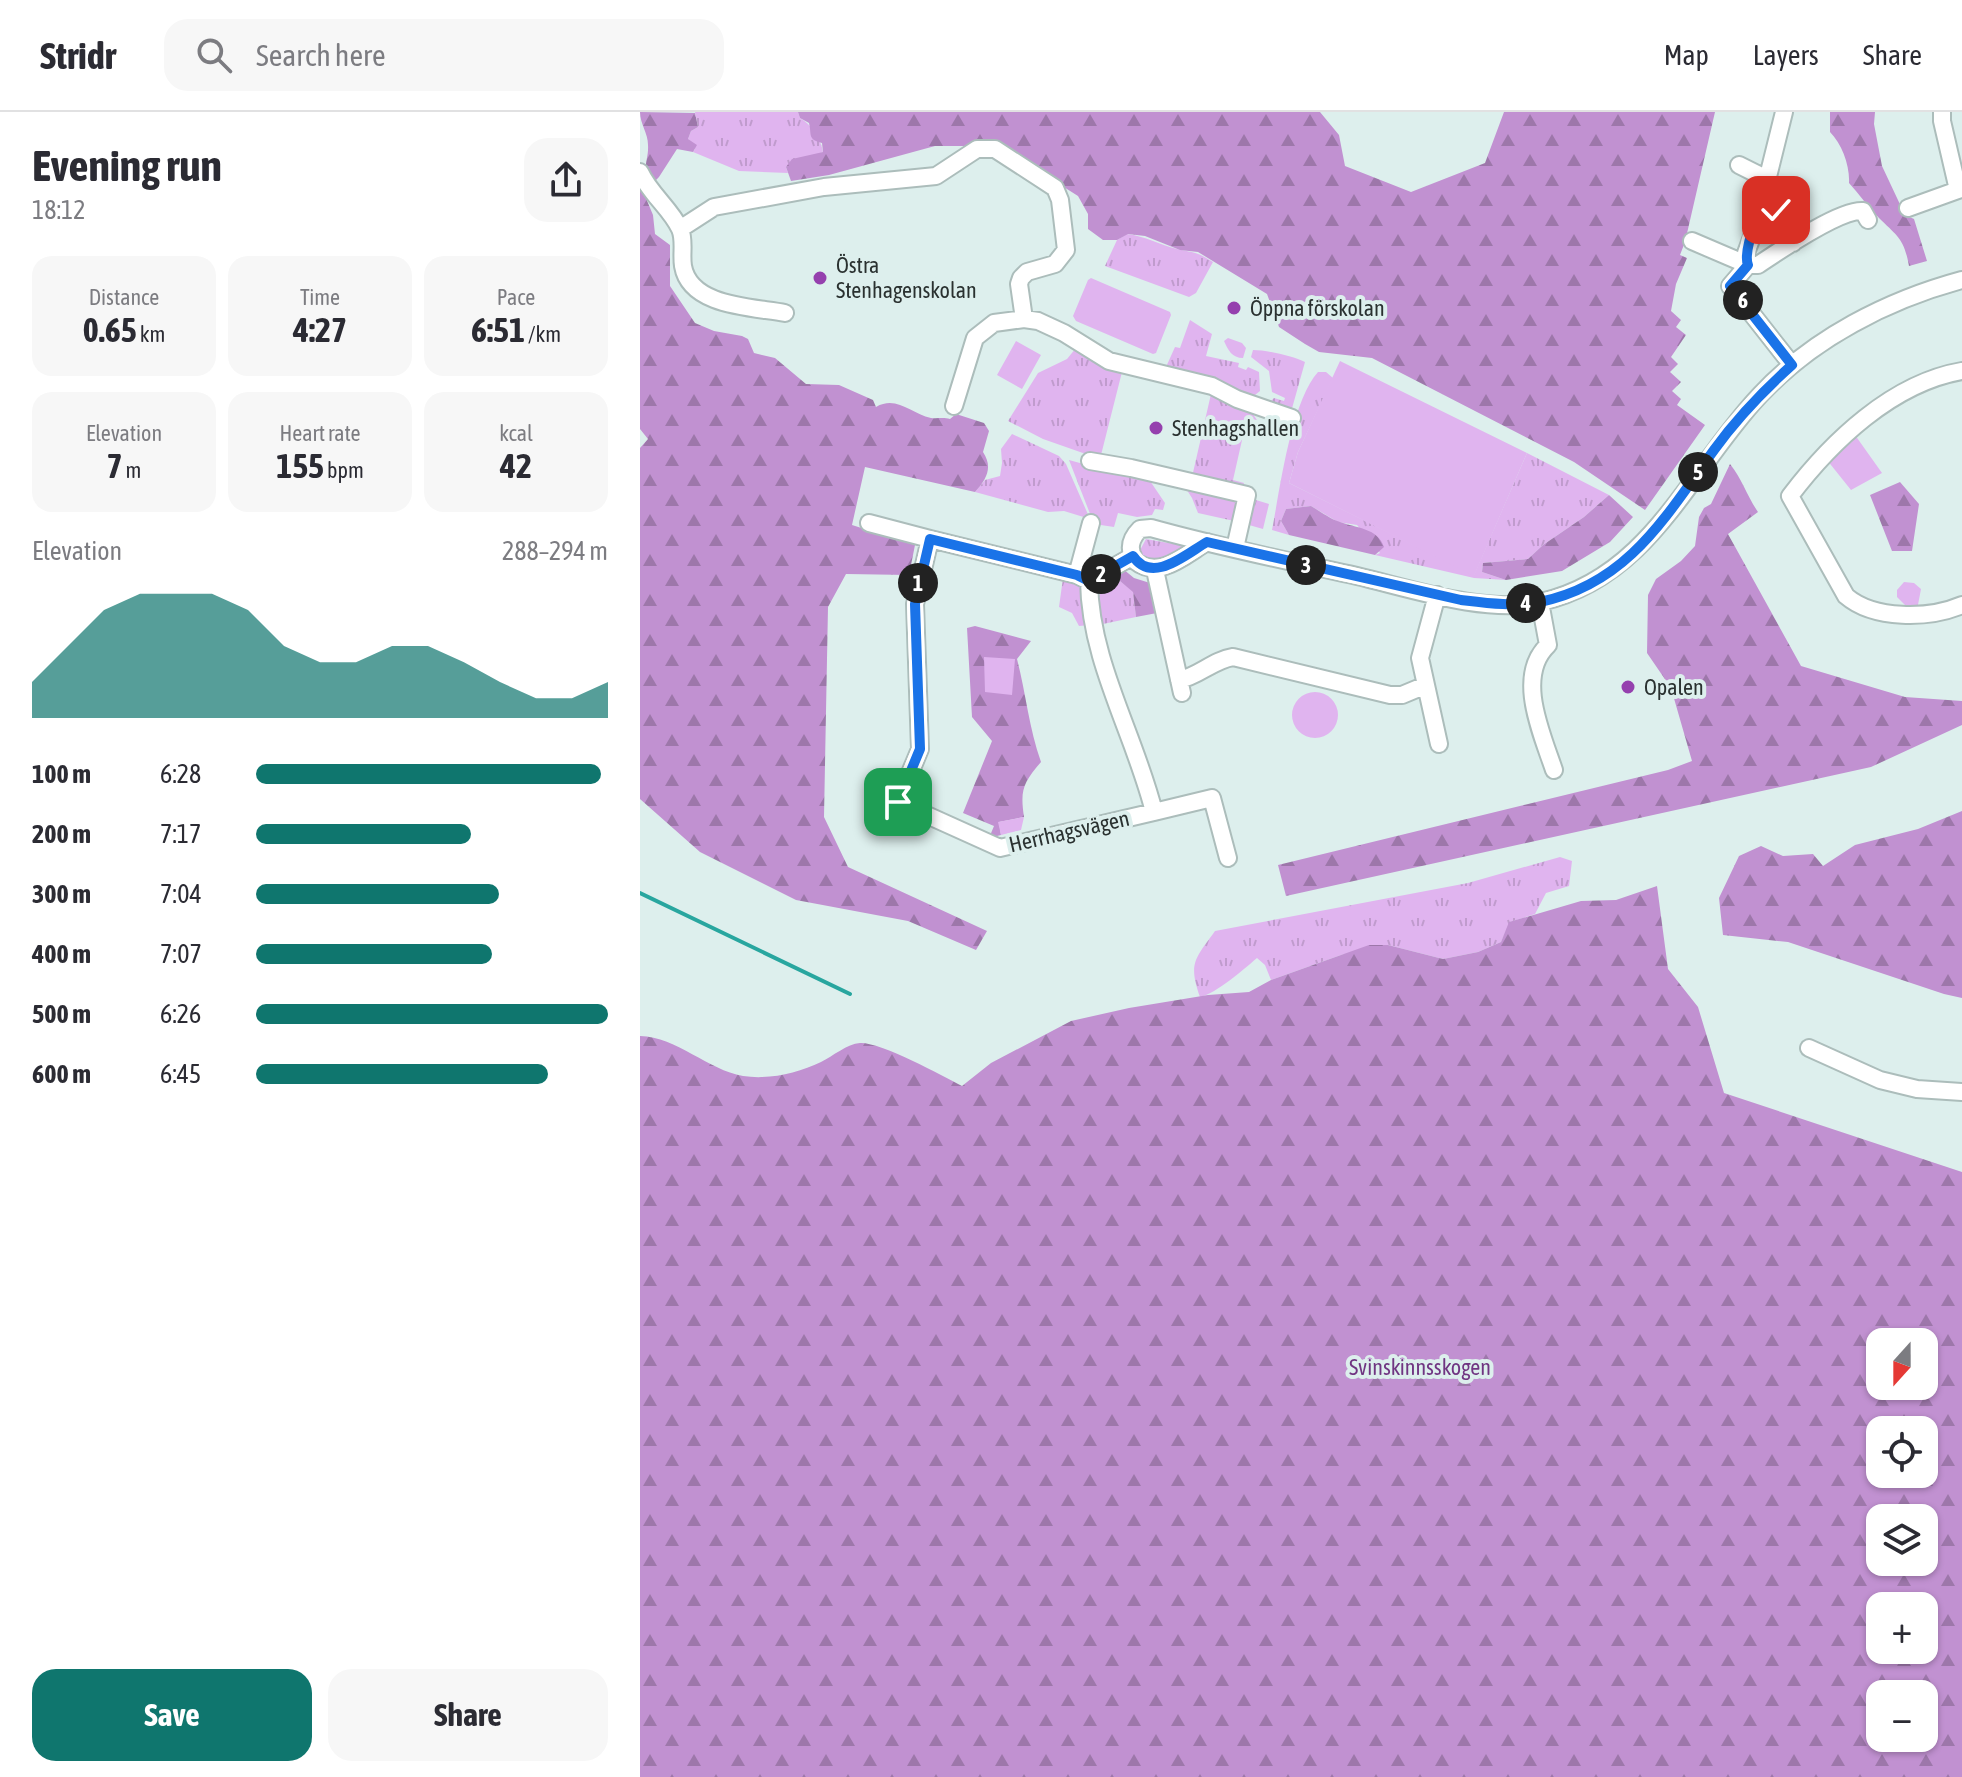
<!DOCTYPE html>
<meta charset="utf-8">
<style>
:root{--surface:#fff;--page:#f7f7f7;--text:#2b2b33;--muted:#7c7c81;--line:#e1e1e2;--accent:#0f766e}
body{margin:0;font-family:"Asap Condensed",sans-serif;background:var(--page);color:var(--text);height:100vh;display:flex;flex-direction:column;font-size:30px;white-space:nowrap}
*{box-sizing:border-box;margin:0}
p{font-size:26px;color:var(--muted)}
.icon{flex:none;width:44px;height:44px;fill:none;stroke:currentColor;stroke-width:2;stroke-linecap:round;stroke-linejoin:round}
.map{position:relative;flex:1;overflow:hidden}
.panel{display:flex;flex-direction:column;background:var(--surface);width:640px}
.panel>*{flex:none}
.needle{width:52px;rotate:201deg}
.tools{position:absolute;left:1226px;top:1216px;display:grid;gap:16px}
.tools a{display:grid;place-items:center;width:72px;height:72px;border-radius:16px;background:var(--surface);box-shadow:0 2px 6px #0004;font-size:40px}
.pin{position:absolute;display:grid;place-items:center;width:68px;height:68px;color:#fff;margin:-34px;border-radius:16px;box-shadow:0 4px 12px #0006}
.km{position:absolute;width:40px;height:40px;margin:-20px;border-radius:50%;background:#222;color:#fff;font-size:22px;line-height:40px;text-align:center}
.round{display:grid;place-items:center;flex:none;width:84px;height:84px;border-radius:24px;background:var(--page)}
.summary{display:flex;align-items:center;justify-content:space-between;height:136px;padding:0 32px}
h1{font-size:44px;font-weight:700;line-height:60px}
.metrics{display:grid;grid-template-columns:repeat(3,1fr);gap:12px;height:136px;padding:8px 32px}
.metrics div{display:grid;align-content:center;border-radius:20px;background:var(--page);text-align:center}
.metrics b{font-size:34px;font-weight:700}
.metrics small{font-size:22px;font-weight:400}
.metrics p{font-size:22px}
.chart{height:224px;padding:16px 32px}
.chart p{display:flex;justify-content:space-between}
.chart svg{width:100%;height:144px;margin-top:8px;fill:var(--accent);opacity:.7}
.action{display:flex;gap:16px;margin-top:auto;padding:16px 32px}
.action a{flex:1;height:92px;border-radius:24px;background:var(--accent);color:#fff;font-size:32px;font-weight:700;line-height:92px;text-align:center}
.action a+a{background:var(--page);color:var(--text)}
ul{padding:0 32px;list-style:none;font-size:26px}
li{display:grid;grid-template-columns:128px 96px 1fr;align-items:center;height:60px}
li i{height:20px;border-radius:10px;background:var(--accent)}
header{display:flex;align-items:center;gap:48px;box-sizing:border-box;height:112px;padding:0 40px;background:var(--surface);border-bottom:2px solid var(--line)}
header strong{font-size:38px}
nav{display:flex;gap:44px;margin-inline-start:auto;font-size:28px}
.search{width:560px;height:72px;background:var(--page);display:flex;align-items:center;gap:20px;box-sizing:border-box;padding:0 28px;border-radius:24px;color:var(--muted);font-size:30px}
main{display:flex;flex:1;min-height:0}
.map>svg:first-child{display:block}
.grass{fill:url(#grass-tufts)}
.forest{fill:url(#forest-firs);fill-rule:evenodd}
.park{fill:#e0b4ef}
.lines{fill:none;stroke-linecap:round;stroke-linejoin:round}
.stream{stroke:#28a69f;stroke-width:4}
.minor-casing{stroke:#acbdbb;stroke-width:20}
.minor{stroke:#fff;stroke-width:16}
.route-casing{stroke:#fff;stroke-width:16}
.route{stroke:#1a73e8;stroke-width:10}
.poi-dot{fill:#9540ae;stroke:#ddefed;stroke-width:3}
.labels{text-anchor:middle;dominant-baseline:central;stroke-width:8;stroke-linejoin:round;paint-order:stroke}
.poi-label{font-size:22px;fill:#2a3130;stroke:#ddefed;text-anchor:start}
.street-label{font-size:22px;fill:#2a3130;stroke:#ddefed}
.park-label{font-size:22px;fill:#703582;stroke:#ddefed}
</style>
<header>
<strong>Stridr</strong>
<div class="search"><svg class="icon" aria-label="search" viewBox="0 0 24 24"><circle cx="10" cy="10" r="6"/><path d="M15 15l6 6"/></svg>Search here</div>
<nav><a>Map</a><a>Layers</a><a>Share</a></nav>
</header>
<main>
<section class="panel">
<div class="summary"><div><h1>Evening run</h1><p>18:12</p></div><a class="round"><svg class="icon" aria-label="share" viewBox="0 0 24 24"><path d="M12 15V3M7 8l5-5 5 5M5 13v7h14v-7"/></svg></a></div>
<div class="metrics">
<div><p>Distance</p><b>0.65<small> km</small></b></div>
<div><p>Time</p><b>4:27</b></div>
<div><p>Pace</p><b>6:51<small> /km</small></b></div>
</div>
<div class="metrics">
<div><p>Elevation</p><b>7<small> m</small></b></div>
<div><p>Heart rate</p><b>155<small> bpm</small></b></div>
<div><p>kcal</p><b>42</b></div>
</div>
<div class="chart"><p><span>Elevation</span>288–294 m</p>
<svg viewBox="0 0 160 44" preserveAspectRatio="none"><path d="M0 44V33L10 22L20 11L30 6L40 6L50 6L60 11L70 22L80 27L90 27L100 22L110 22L120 27L130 33L140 38L150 38L160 33V44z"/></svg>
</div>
<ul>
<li><b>100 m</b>6:28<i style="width:98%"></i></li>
<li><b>200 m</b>7:17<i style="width:61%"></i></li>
<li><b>300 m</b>7:04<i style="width:69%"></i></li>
<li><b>400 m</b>7:07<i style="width:67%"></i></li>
<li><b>500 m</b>6:26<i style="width:100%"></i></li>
<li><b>600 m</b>6:45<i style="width:83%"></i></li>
</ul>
<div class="action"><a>Save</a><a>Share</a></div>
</section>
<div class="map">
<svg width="1322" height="1665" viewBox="0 0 1322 1665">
<defs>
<pattern id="grass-tufts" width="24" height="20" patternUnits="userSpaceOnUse" patternTransform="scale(2)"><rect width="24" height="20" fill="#e0b4ef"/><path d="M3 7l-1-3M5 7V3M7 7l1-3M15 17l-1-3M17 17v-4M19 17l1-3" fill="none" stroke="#c09bcd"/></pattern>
<pattern id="forest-firs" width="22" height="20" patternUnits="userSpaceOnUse" patternTransform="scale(2)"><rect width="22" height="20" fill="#c191d1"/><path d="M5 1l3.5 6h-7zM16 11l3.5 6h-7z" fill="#9d77aa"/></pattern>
</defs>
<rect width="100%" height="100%" fill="#ddefed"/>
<path class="grass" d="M55,0h103l2,6c11,6 21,21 23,34l-37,15 2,6 -49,-2 -46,-19 2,-3 -7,-10 3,-8 7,-4z
M487,122c18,2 33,11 50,15 18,4 18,2 36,13l-17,31 -7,4 -84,-31 12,-26z
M550,208l22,14 -6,22 33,7 -1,4 8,3 2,-3 11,5 1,19 -10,8 -84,-32 9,-20 5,1z
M588,226l14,5 4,5 -3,10c-11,0 -15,-8 -19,-17z
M436,236l46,24 -22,87 -57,-20 -35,-18 30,-48 29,-14z
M613,238c14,0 40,6 52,12l-14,50 -22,-9 5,-5 10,3 1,-3 -13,-6 -3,-21 -18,-14z
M678,260h8l7,6 -35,74 -9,31 185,92 53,-122 82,42 -25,22 -41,28 -15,14 -45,4 -1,9 24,8 -32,-2 -99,-23 5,-2 -23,-28 -19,-3 -27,-16 -25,3 -5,12 8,14 -17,-5c8,-41 19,-128 46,-158z
M571,282l39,16 7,10 -10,-2 -14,62 11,3 -1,5 -51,-11z
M372,322l47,22 7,8 24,55 -26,-8 -16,1 -73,-20 10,-12 15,-4 2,-13 -1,-14z
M429,348l29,8 48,7 19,28 -2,7 -8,-1 -3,6 -15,2 -19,-4 -4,14 -20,-3z
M543,372l56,12 -5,25 -36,-8 -6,-15z
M616,388l13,4 -6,25 -14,-4z
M506,427l39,7 1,2 -17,12h-25l-5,-8z
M423,466l15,5 3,5 9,37 -11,1 -7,-13 -13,-6z
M480,469l13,10 3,26 -33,7 -5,-28 8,-8z
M920,745l12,4 -3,25 -23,7 -11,21 -25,8 -9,20 -23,10 -35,7 -55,-14 -47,10 -70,25 -6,-15 -8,-7c-14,12 -40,35 -57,39 -12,-34 -5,-38 15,-66l253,-48z"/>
<path class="forest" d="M0,0l55,1 3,14 -7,4 -3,8 9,6 -4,7 -16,-3 -18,28 -6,6c-13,-17 -4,-21 -5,-38 0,-12 -8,-21 -8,-33z
M158,0h522l19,23 6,31 66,26 74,-29 19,-51h211l-30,130 -5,13 7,3 -11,26 -5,27 10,9 -5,7 10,8 -15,22 7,7 -8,8 11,10 -9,9 9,8 -4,6 28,20 -60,85 -71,-48 -202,-104 -53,-6 -14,-8 -26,-17 -12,-33 -69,-42 -18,-2 -35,-14 -17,-2 -11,6h-14l-15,-11v-15l-10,-18 -79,-50h-64l-106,29 -38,6 -5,-14 6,-8 31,-7 -1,-9c-15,-4 -10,-8 -13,-20l-9,-5z
M1190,0h45l-1,12 8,42 23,49 9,4 13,42 -18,5c-5,-28 -12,-30 -30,-48 -11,-11 -20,-24 -30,-35 1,-17 -7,-39 -19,-51z
M0,72l13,31 2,19 15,11v41l25,37 19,8 28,5 6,3 6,14 21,5 31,26 33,1 34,15 3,7c21,-12 35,7 55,11 6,1 12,-1 19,1l6,-5 28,9 5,8 -6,21c10,15 4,27 -8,40l-110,-25 -13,58 63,20 -6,30 -63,-1 -18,33 -4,210 24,50 139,64 -11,19 -68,-29 -112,-21 -96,-48 -60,-53v-351l8,-9 -8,-10z
M1090,352c12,15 17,32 28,48l-30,22 73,132 104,31 57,4v24l-91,42 -585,129 -8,-31 390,-95 24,-9 -21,-73 -24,-35 1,-58 8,-16 25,-18 14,-15 4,-29 5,-9 7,-4z
M1260,370l19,22 -7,47h-20l-22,-56z
M969,383l24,22 -23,25 -48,29 -56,9 -24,-8 1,-9 45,-4 15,-14 41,-28z
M671,394c9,5 19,13 29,16 16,6 38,6 44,25l-9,8 -86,-20 -8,-14 5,-12z
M483,457l11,9 16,5 7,30 -21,4 -3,-25 -13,-11 -3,-9z
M335,514l56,15 -14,18c9,35 12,69 24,103 -18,21 -21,28 -17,55l-25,5 2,13 -12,3 5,-12 -31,-13 29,-72 -20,-24 -5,-89z
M1322,699v187l-18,-4 -156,-52 -65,-7 -4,-37 20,-42 22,-10 22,10 30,-2 10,12 32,-21 63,-16z
M1017,774l11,83 30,38 26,86 238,79v605h-1322v-741c37,1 68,34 103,40 26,4 55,-3 78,-14 12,-6 26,-18 39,-19 21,-1 81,32 102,43l29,-23 80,-42 58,-13 79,-13 41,-3 22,-12 98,-35h19l55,14 35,-7 23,-10 8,-20 72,-21 35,-1zM1240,1230h44v44h-44zM1240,1318h44v44h-44zM1240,1406h44v44h-44zM1240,1494h44v44h-44zM1240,1582h44v44h-44z"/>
<path class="park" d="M451,166l79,34 1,3 -15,38 -3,1 -77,-33 -3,-5 15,-36z
M376,229l25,14 -19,34 -25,-14z
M700,249l187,92 -53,123 -185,-93 9,-31z
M1215,323l27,38 -31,17 -24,-30z
M1264,470l10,1 7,6 -4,21h-13l1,-5 -8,-8v-7z
M344,545l31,2 -3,36 -27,-3z
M652 603a23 23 0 1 1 46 0a23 23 0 1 1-46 0Z
M384,705l-3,13 -20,5 -3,-13z"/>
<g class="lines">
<path class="stream" d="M0,781l210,101"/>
<g class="minor-casing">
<path id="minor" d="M1302,0v9l16,69 4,-1
M1099,53l28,14 16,33
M0,60c10,22 31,37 40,57 5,11 1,25 3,37 7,41 70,41 102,47
M1268,96l50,-18
M1134,98l12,4 8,9 -1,20
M40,117l34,-22 110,-20 112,-11 41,-27h18l60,39 5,12 6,50 -11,14 -28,8 -6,6 -2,6 5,35 -30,4 -19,15 -21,68
M1052,129l56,24h10c21,-14 82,-56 105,-54l5,9
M1108,153l-2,-12 9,-24 29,-117
M1108,153l-18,21 62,79
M384,207l14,2 26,12 45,28 103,25 25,13 55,19
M1322,259c-70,12 -131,71 -172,125l56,100c28,24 83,23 116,9
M450,349l41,7 116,27 -12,53
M229,411l61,16
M567,430c-22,13 -48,38 -72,19 -7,-12 -5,-22 5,-32l11,-1c68,19 137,33 206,48 55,13 128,38 184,26 110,-25 149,-133 219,-207 53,-57 128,-95 202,-115
M515,458l27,123
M437,463l14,-52
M449,469c1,81 46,154 65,231l-154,36 -102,-46 22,-53 -5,-145 15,-65 147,36 12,6 44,-25
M797,483l-17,63 19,86
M900,490l8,43c-33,31 -6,89 6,125
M539,568c20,-4 34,-20 54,-23l157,38h12l24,-10
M243,684l15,6
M514,700l58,-14 16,60
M1169,936l71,32 37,9 45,3"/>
</g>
<use href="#minor" class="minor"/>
</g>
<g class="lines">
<g class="route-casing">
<path id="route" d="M258,690l22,-53 -5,-145 15,-65 147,36 12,6 44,-25c19,29 53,-2 74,-14l254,58c25,3 54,7 79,2 88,-18 126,-86 174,-152 23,-32 49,-59 78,-85l-62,-79 18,-21c-4,-10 4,-37 10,-46 4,-6 12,-8 18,-9"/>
</g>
<use href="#route" class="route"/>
</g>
<g class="poi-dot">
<circle cx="180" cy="166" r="8"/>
<circle cx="594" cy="196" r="8"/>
<circle cx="516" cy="316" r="8"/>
<circle cx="988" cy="575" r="8"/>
</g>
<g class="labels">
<g class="poi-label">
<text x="196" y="153">Östra<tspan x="196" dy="25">Stenhagenskolan</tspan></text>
<text x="610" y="196">Öppna förskolan</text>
<text x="532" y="316">Stenhagshallen</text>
<text x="1004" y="575">Opalen</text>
</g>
<g class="street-label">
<text transform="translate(429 719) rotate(-13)">Herrhagsvägen</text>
</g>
<g class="park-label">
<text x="780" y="1255">Svinskinnsskogen</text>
</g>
</g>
</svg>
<div class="tools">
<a><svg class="needle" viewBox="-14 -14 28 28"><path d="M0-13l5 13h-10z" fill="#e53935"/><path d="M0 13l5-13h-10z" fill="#7c7c81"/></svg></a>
<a><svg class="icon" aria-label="locate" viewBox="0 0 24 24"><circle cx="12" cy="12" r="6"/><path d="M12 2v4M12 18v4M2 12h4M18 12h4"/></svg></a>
<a><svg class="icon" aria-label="layers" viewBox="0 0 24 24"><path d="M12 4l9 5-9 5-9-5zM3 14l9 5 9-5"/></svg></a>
<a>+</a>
<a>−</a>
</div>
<div class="pin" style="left:258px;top:690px;background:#1e9e55"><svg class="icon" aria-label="arrive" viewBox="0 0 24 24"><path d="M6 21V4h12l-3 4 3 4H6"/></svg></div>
<div class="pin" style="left:1136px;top:98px;background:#d93025"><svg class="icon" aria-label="check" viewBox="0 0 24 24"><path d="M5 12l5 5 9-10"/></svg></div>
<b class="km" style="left:278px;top:471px">1</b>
<b class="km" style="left:461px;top:462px">2</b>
<b class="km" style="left:666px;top:453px">3</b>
<b class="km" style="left:886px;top:491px">4</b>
<b class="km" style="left:1058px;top:360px">5</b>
<b class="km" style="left:1103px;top:188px">6</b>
</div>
</main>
